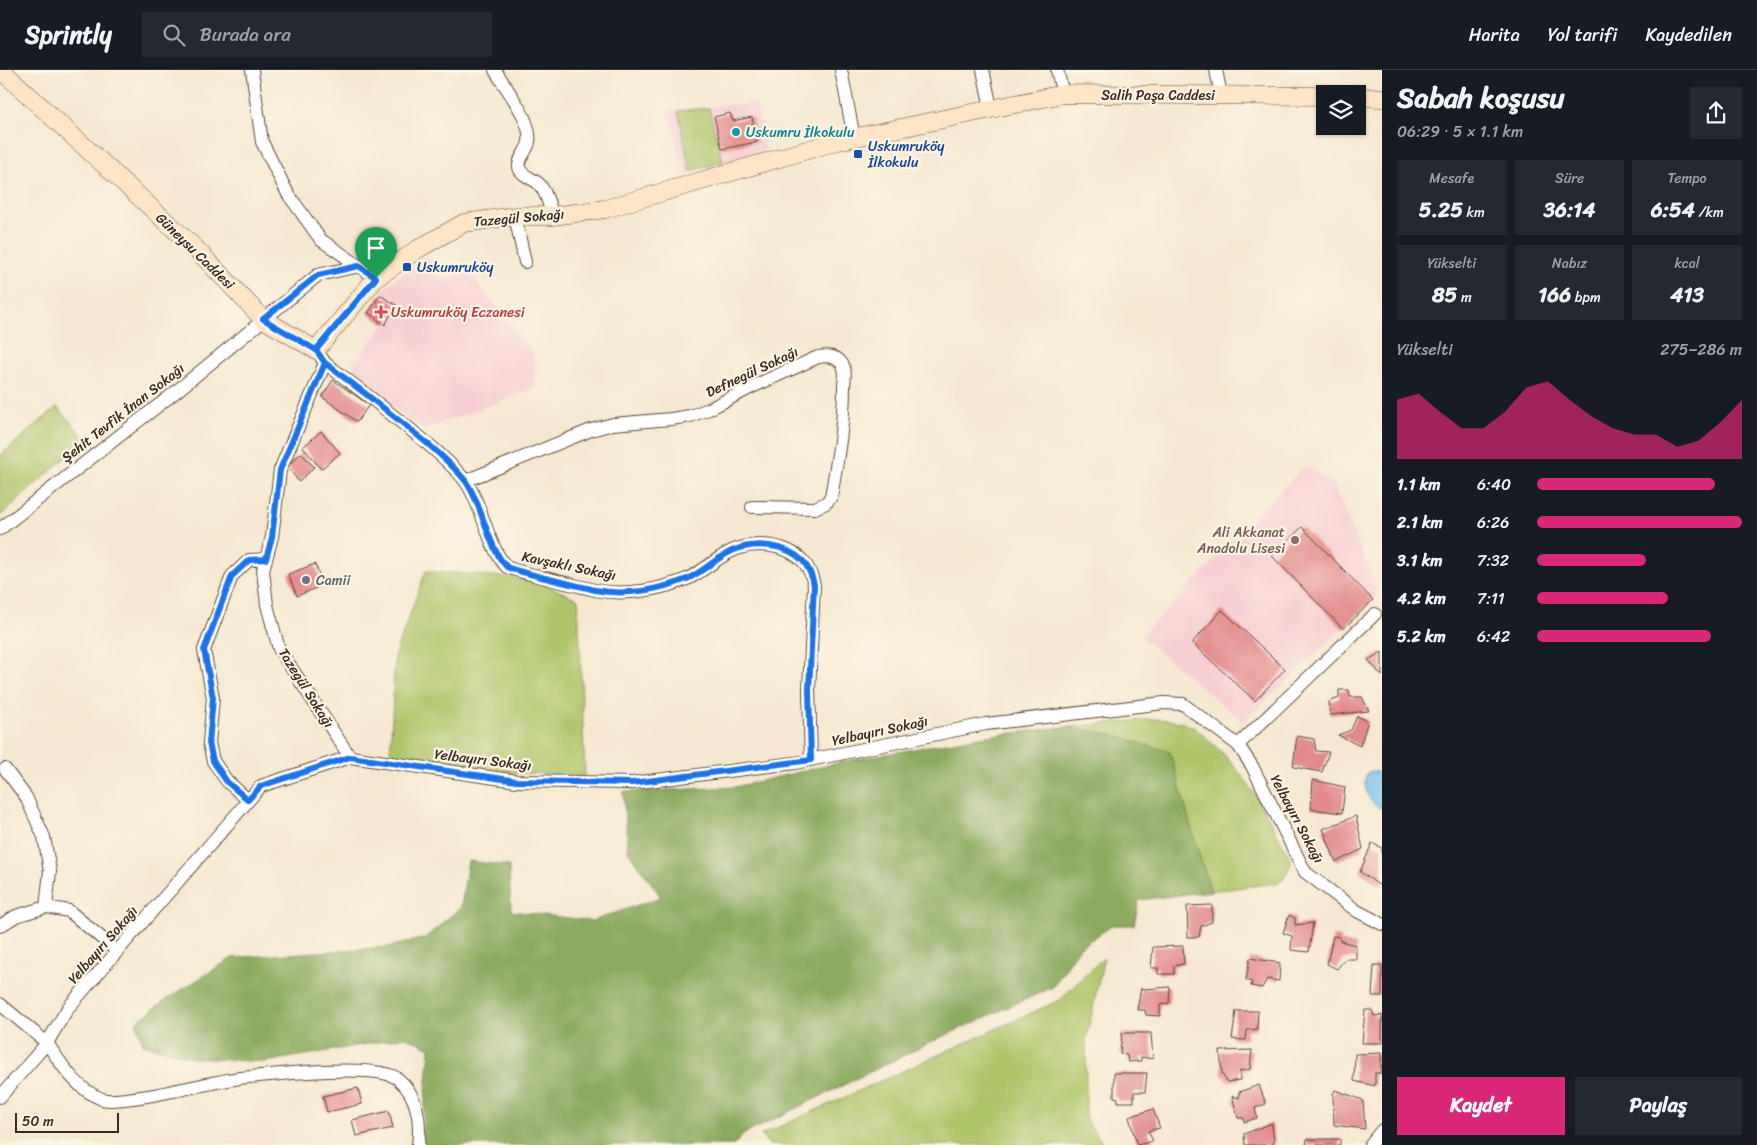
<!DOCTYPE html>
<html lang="tr">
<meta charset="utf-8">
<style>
:root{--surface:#171b24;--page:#242831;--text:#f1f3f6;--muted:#9ea1a6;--line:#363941;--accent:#db2777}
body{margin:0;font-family:Sriracha,sans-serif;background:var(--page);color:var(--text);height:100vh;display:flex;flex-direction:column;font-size:19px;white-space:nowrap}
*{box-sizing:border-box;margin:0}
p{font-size:16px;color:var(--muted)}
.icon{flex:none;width:28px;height:28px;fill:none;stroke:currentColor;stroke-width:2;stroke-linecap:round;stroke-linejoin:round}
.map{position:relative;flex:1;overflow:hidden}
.side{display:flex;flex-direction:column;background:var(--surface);width:375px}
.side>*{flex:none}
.fabs{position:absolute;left:1316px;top:15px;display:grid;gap:10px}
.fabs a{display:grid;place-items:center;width:50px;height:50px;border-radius:0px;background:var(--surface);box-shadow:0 1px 4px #0004;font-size:25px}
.scale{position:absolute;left:15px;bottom:12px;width:104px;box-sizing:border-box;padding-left:5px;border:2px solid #3b2a1e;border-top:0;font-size:14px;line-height:18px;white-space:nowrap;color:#3b2a1e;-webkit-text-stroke:4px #fcf5e5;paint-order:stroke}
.pin{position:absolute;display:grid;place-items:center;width:42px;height:42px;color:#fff;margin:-51px -21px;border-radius:50% 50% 50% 0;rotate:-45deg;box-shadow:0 0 5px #0007}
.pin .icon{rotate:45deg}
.round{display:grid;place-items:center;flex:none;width:52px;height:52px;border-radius:0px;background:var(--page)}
.overview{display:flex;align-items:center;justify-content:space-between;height:85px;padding:0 15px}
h1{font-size:28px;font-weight:700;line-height:38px}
.stats{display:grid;grid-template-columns:repeat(3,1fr);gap:8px;height:85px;padding:5px 15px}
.stats div{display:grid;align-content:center;border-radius:0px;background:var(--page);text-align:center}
.stats b{font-size:21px;font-weight:700}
.stats small{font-size:14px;font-weight:400}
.stats p{font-size:14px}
.chart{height:140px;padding:10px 15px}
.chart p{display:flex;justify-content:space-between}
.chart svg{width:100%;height:90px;margin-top:5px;fill:var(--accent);opacity:.7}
.primary-button{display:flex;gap:10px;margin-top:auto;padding:10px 15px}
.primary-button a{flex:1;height:58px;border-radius:0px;background:var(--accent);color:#fff;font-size:20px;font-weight:700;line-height:58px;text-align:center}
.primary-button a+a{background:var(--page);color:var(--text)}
ul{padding:0 15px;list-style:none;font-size:16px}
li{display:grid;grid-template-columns:80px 60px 1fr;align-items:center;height:38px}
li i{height:12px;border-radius:6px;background:var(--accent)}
header{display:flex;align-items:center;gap:30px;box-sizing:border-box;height:70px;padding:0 25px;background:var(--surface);border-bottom:1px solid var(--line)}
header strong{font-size:24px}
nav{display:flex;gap:28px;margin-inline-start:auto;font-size:18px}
.search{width:350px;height:45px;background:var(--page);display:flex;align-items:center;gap:12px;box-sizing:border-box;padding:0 18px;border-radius:0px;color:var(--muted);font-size:19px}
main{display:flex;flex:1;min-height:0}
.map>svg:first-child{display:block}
.built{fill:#f7cfd3}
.green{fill:#afc56a;stroke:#757844}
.forest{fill:#8baa5e;stroke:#636a3e}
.water{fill:#75beed;stroke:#587486}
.building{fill:#e28989}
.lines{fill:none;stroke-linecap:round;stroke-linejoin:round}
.street-casing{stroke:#574639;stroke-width:14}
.secondary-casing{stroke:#574639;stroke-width:19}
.street{stroke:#fff;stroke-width:12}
.secondary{stroke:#fde5c5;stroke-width:18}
.route-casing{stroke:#fff;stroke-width:10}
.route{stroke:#1a73e8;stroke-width:6}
.culture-dot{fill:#0f9aa8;stroke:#fcf5e5;stroke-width:2}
.transit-dot{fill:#1a4fb4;stroke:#fcf5e5;stroke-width:2}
.health-dot{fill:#e0444e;stroke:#fcf5e5;stroke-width:2}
.education-dot{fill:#8d6e63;stroke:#fcf5e5;stroke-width:2}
.worship-dot{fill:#6b7280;stroke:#fcf5e5;stroke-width:2}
.labels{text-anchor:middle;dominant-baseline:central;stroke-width:4.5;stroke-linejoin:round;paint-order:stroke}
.street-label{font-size:14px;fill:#3b2a1e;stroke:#fcf5e5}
.culture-label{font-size:14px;fill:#0d838f;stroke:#fcf5e5;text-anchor:start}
.transit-label{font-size:14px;fill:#164399;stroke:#fcf5e5;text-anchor:start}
.health-label{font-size:14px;fill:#be3a42;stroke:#fcf5e5;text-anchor:start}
.education-label{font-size:14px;fill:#785e54;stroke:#fcf5e5;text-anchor:end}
.worship-label{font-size:14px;fill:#5b616d;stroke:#fcf5e5;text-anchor:start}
</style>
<header>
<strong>Sprintly</strong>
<div class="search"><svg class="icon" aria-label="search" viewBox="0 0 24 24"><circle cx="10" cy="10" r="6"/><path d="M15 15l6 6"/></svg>Burada ara</div>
<nav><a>Harita</a><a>Yol tarifi</a><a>Kaydedilen</a></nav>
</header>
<main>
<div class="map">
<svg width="1382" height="1075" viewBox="0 0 1382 1075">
<rect width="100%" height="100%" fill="#fcf5e5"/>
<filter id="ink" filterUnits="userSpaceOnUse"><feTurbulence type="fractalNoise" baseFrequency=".02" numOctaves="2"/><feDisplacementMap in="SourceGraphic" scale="10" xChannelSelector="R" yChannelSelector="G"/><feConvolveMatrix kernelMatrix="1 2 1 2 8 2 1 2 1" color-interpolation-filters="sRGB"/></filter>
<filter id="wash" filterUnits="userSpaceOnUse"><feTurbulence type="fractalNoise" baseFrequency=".0096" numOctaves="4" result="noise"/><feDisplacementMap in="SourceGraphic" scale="20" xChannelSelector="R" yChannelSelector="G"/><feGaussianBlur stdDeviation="1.12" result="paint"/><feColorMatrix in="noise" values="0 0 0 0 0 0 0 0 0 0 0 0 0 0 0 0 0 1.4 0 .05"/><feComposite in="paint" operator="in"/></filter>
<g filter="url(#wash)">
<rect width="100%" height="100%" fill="#f6e8d0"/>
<path class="built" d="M755,33l11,46 -81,26 -17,-65z
M428,185l18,27 17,-15 17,19 54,68 1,34 -111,42 -56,-41 -16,-26 33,-38 11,-20 -16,-10 3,-6z
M1305,395l29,20 45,109 -136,128 -102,-85z"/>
<path class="green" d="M709,38l14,54 -33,9 -12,-60z
M57,337l29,32 -86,77v-60z
M426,501l105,8 47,20 7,177 -94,-5 -101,-14 5,-103z
M1157,649c13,1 25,2 37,9 6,3 12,10 18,15 35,31 55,72 77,113l2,8 -8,16 -7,3 -65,8 -15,-46 -131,-118z
M1104,887l-18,83v81l18,24h-334l-9,-10 299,-135z"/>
<path class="forest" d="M1065,657l45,7 60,18 26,93 15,46 -72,9 -5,25h-21l-33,22 -27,40 -118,53 -191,94 -10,11h-313l9,-97 -24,-11 -140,25 -73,-4 -50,-14 -7,-22 28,-21 68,-43 156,-11 37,-9 36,-31 7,-46 41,5 2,45 81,10 69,-24 -33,-46 -5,-59 112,-5 107,-25 144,-26z"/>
<path class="water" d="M1371,701l6,1 5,5v32c-14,-7 -21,-21 -15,-36z"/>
<g id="blocks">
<path class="building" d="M730,43l3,8 19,-4 5,25 -35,7 -8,-32z
M380,225l16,10 -11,20 -17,-12z
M333,310l36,25 -12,17 -35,-25z
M321,361l19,22 -19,16 -18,-22z
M301,383l13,14 -15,15 -12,-16z
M1302,457l71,73 -30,29 -71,-73z
M315,494l8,21 -26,11 -9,-22z
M1222,540l63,59 -30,32 -63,-58z
M1382,582v24l-14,-16z
M1339,620h10l1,7h12l7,14 -39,4 -1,-13 10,-4z
M1357,646l11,5 -8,25 -22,-11 13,-5z
M1297,666l17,3 2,12 13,1 -7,20 -29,-5z
M1313,710l32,7 -3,26 -31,-4z
M1356,746l7,33 -27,13 -13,-33z
M1372,773l10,5v39l-22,-15z
M1212,835v17l-11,4 -2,11h-11l-1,-31z
M1289,845l6,3v7l18,-2 -4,29 -18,-2 1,-14 -9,-3z
M1333,866l7,1v4l16,4v14h-11l-8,10 -10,-5z
M1183,876l1,18 -10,2v8h-16v-6h-7l2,-21z
M1250,888l30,5 -1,18 -12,-2 -5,9 -11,-2 1,-4 -6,-2z
M1374,895h8v31h-10z
M1170,917l-1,16 -9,2v11l-14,-1 -1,-5h-8l4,-22 4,1z
M1365,940h7l2,6 8,-1v28h-20z
M1236,941h22l-1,18 -10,1 -1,10 -14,-1z
M1122,963h29l2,26 -12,-2v4l-13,1 -1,-7 -7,-1z
M1252,980l-2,19 -10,2v9l-13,2 -5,-8 -2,-23z
M1381,983v20h-6v13l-21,-5 1,-27z
M1114,1003h33l-2,19h-11v10h-16v-4l-4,-1z
M1259,1015l7,19 -11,4 2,10 -13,4v-4h-6l-6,-22 7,2v-6z
M358,1018l4,16 -35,8 -4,-16z
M1335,1020l28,10 2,29 -31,-4 -1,-31z
M1153,1039l7,19 -12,3 5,10 -16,4 -8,-28z
M389,1041l4,17 -37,8 -4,-16z
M1272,1053l2,20 -3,2h-26l-1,-11z
M1307,1069h33v6h-34z"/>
</g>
</g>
<g filter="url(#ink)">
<use href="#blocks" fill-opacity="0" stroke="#574639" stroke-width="1"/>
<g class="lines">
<g class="street-casing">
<path id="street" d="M252,0l10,72 26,52 33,46 38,26
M495,0c10,18 38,51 34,72 -1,8 -11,16 -10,25 1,8 15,12 20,17 8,9 10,21 14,32
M841,0l13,68
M983,0l8,38
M1057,0l6,24
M1216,0l5,25
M515,146l10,46
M321,287l4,6 -45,107 -8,67 -9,33 4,35 12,44 71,108
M325,293c27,20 54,41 81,63 20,16 41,33 58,53 18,23 24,70 43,88 6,4 76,20 88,23 30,6 64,0 92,-11 16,-7 29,-21 45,-28 22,-10 53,-8 71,10 6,7 9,15 11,24l-5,105 2,70
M465,411l126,-51 22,-6 58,-5 19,-3 19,-7 45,-23 64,-29c10,-2 22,-1 26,11 2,5 0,13 0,19 0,37 -7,74 -13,110l-5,6 -11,5 -63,-1
M0,459l173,-135 145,-119 41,-9 17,12
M1238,675l137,-131
M5,699l21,28 18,40 6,34 -4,36
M248,730l-21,-19 -14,-20 -4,-18 4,-45 -9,-48 28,-74 17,-16 17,-1
M0,856l16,-10 30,-9 23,4 48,40
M0,934l47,39 -47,54
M418,1075c3,-23 0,-50 -20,-66 -20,-17 -128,-4 -158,-1 -22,3 -45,9 -67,13 -13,3 -61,12 -71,8 -25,-9 -41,-35 -55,-56l21,-35 193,-222 89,-29 167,24 115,2 163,-20 191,-39 178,-21 19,1 55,41 14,21 53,106 52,39 25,13
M1370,1075l12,-15"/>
</g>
<g class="secondary-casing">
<path id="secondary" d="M1,0l195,179 67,70 53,31 60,-72 42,-29 46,-26 51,-7h38l52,-7 233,-68 225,-47 262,2
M1358,27l24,1"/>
</g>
<use href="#street" class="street"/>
<use href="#secondary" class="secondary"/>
</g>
</g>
<g class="lines" filter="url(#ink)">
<g class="route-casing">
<path id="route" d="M376,208l-17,-12 -41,9 -55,44 53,31 9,13 -45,107 -8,67 -6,22 -17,1 -17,16 -28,74 9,48 -4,45 4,18 14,21 21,18 13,-14 89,-29 167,24 115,2 179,-23 -2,-70 5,-105c-2,-9 -5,-17 -11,-24 -17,-17 -49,-20 -71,-10 -16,7 -29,21 -45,28 -28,11 -62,17 -92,11 -12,-3 -82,-19 -88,-23 -19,-18 -25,-65 -43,-88 -17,-20 -38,-37 -58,-53 -27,-22 -54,-43 -81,-63l-9,-13 60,-72"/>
</g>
<use href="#route" class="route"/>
</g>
<circle class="culture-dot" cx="736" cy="62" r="5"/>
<g class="transit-dot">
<rect x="853" y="79" width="10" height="10" rx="2.5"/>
<rect x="402" y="192" width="10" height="10" rx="2.5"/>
</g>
<path class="health-dot" d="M378.5 234.5h5v5h5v5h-5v5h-5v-5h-5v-5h5z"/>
<circle class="education-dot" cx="1295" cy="470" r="5"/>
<circle class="worship-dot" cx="306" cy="510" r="5"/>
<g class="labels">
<g class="street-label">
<text x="1158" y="25">Salih Paşa Caddesi</text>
<text transform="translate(519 148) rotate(-5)">Tazegül Sokağı</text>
<text transform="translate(195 181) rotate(44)">Güneysu Caddesi</text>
<text transform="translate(752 302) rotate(-25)">Defnegül Sokağı</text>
<text transform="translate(123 343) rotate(-38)">Şehit Tevfik İnan Sokağı</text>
<text transform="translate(569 496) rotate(12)">Kavşaklı Sokağı</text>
<text transform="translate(306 618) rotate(58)">Tazegül Sokağı</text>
<text transform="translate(880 661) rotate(-12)">Yelbayırı Sokağı</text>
<text transform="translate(483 690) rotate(7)">Yelbayırı Sokağı</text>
<text transform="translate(1297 749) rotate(62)">Yelbayırı Sokağı</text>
<text transform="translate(103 875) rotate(-49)">Yelbayırı Sokağı</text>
</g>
<g class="culture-label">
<text x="746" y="62">Uskumru İlkokulu</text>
</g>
<g class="transit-label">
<text x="868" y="76">Uskumruköy<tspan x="868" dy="16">İlkokulu</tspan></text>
<text x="417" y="197">Uskumruköy</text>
</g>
<g class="health-label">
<text x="391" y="242">Uskumruköy Eczanesi</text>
</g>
<g class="education-label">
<text x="1285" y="462">Ali Akkanat<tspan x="1285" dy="16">Anadolu Lisesi</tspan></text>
</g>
<g class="worship-label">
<text x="316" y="510">Camii</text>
</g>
</g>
</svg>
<div class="fabs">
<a><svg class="icon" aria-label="layers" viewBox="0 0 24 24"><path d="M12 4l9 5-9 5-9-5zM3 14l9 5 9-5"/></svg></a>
</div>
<div class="scale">50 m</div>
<div class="pin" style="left:376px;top:208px;background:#1e9e55"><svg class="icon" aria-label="arrive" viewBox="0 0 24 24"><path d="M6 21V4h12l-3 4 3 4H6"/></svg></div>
</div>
<section class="side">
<div class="overview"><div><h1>Sabah koşusu</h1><p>06:29 · 5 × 1.1 km</p></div><a class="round"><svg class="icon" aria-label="share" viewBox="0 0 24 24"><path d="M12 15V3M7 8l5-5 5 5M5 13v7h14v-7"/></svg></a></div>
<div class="stats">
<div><p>Mesafe</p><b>5.25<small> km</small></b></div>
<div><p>Süre</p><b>36:14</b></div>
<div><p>Tempo</p><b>6:54<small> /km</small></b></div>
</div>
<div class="stats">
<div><p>Yükselti</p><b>85<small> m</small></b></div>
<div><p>Nabız</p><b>166<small> bpm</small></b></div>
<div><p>kcal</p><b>413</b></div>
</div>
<div class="chart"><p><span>Yükselti</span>275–286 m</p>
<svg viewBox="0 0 160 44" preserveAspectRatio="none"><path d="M0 44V15L10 12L20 21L30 29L40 29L50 21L60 9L70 6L80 15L90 23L100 29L110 32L120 32L130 38L140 35L150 26L160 15V44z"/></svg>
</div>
<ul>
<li><b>1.1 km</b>6:40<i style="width:87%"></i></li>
<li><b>2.1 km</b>6:26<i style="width:100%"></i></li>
<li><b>3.1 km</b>7:32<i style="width:53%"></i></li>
<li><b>4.2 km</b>7:11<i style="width:64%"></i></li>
<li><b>5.2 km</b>6:42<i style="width:85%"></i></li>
</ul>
<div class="primary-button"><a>Kaydet</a><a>Paylaş</a></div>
</section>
</main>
